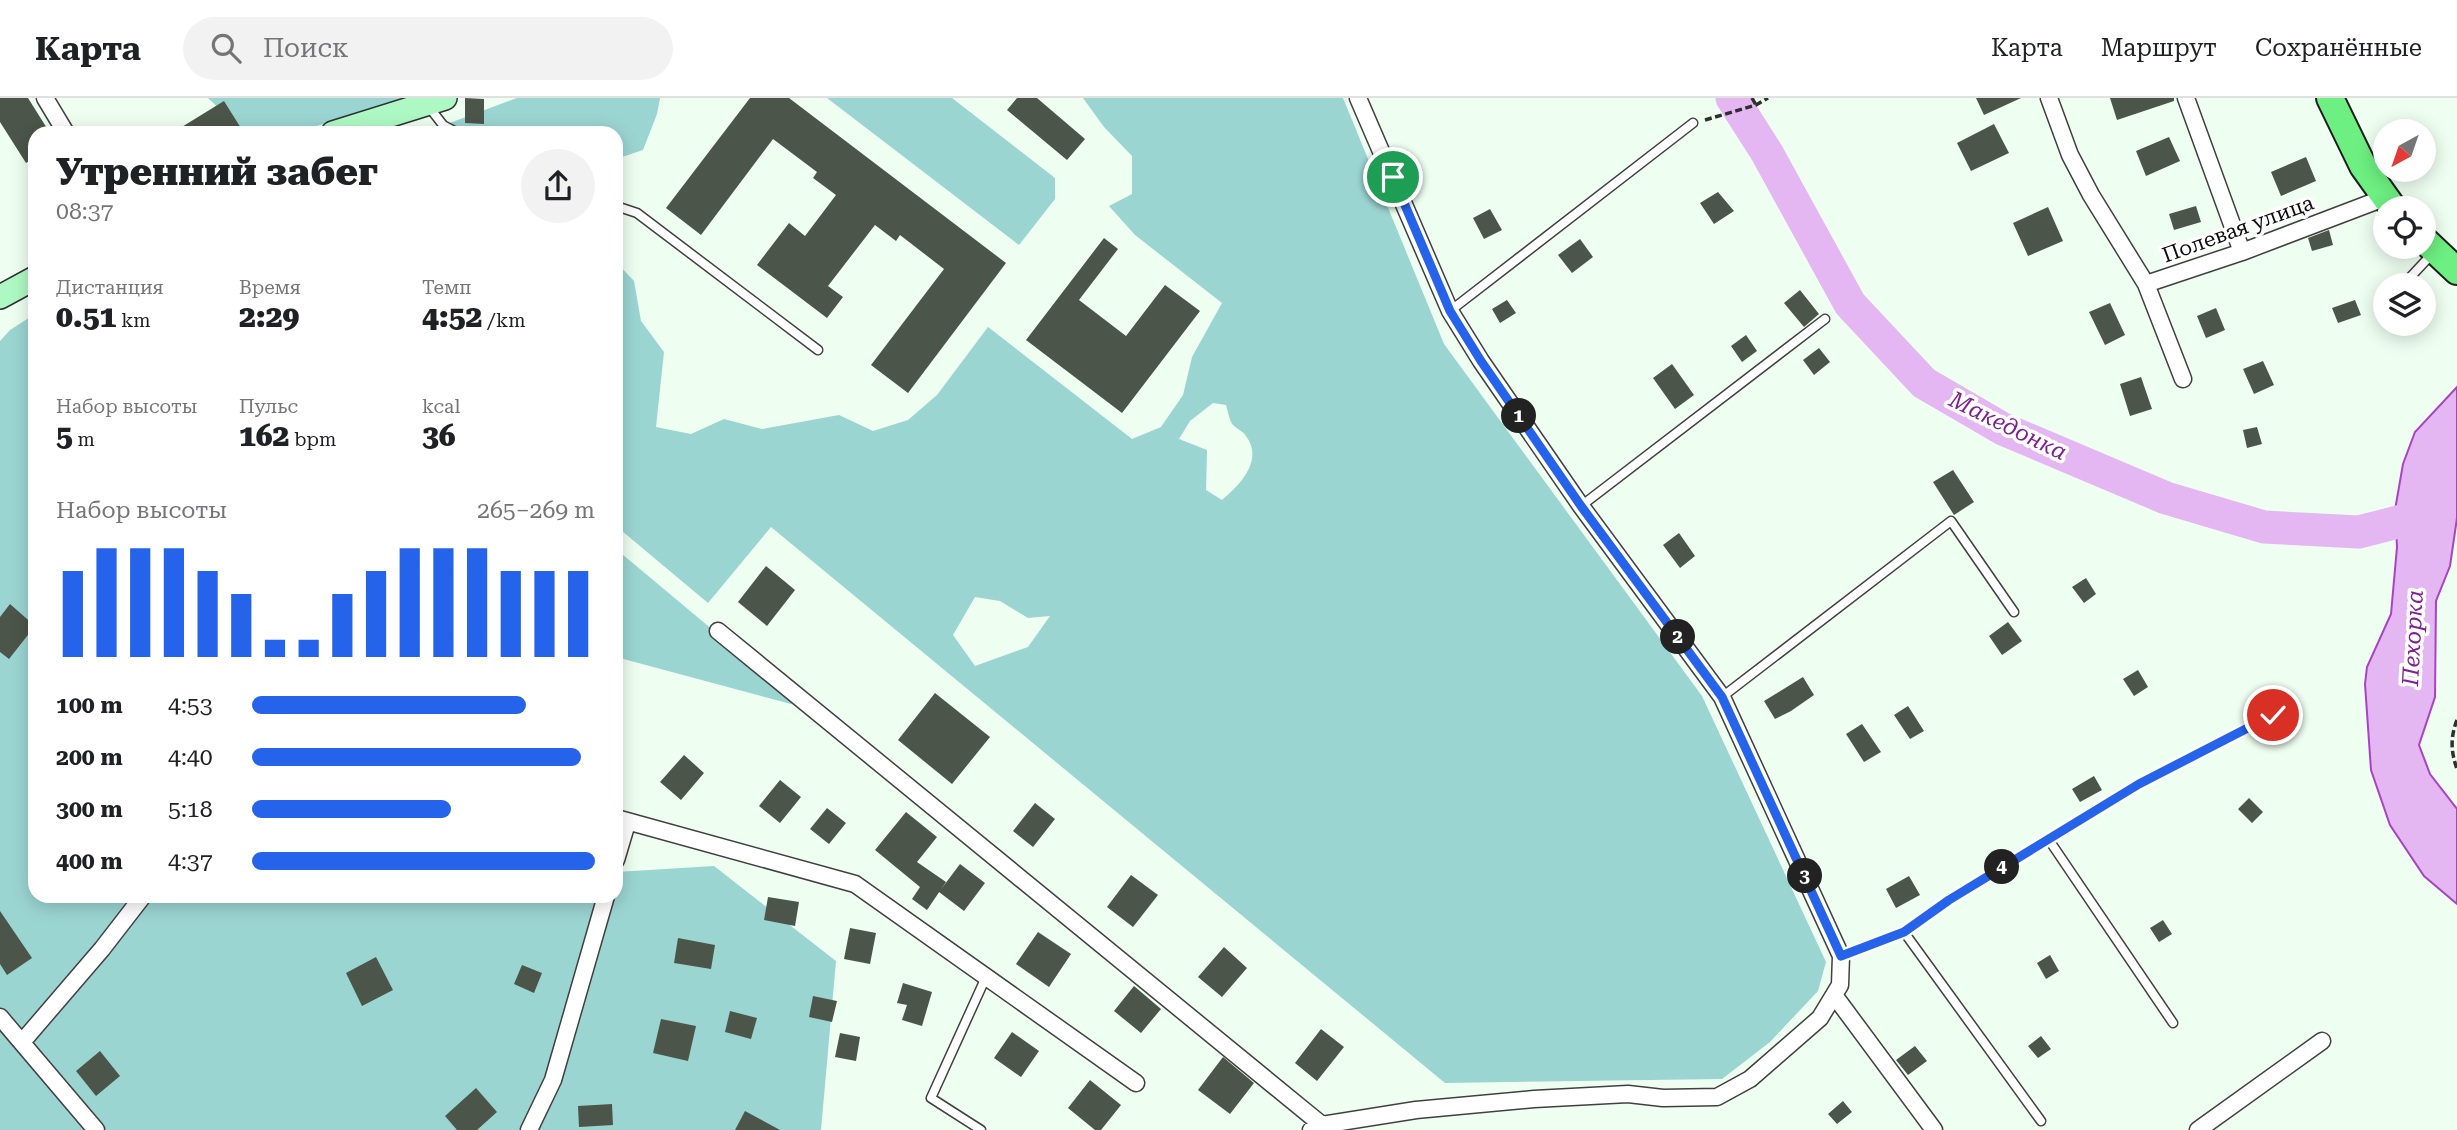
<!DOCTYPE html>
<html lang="ru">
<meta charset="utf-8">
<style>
:root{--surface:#fff;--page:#f2f2f2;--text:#202124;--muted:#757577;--line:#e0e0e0;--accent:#2563eb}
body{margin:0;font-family:"Roboto Serif",serif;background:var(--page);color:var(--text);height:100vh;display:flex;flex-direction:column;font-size:26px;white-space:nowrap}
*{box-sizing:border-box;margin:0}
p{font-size:23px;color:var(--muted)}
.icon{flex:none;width:38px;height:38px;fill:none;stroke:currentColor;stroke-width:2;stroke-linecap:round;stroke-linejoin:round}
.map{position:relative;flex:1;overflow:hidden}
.side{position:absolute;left:28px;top:28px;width:595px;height:777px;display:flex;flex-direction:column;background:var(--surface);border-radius:21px;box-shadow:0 4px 18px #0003}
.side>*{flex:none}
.needle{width:46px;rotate:220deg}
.controls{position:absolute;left:2373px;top:21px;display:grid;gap:14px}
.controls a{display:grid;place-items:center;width:63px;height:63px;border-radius:50%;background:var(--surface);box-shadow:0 4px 18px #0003;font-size:35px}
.pin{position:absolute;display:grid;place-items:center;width:60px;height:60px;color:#fff;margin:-30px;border:4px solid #fff;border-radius:50%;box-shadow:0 2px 7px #0007}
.km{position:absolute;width:35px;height:35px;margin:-18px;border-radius:50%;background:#222;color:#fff;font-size:19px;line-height:35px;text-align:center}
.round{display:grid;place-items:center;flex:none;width:74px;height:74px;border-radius:37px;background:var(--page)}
.headline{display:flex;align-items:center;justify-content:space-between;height:119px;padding:0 28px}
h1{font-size:38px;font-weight:800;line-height:52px}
.figures{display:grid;grid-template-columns:repeat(3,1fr);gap:10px;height:119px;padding:7px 28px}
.figures div{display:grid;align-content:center}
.figures b{font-size:30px;font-weight:800}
.figures small{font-size:19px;font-weight:400}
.figures p{font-size:19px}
.chart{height:196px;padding:14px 28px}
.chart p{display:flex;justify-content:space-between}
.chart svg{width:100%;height:126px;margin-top:7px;stroke:var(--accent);stroke-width:6}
ul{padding:0 28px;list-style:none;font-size:23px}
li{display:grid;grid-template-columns:112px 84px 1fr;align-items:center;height:52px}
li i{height:18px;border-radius:9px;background:var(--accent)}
header{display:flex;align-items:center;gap:42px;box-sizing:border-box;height:98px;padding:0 35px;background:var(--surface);border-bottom:2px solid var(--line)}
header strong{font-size:33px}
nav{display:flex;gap:38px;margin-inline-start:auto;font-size:24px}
.search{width:490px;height:63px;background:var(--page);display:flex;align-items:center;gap:18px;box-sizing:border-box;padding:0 24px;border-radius:38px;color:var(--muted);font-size:26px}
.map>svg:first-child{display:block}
.forest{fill:#9bd5d2;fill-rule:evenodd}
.water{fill:#e4b6f2;stroke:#a943c4;stroke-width:2}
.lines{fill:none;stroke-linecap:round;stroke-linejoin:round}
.river{stroke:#e4b6f2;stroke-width:33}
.building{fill:#4c554a}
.service-casing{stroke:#404040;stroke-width:11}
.minor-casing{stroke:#404040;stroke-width:19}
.secondary-casing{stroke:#2f2f2f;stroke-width:26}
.primary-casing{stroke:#1e1e1e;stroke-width:30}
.path{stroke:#2f2f2f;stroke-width:3.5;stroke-dasharray:7 3.5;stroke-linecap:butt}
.service{stroke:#fff;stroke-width:8}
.minor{stroke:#fff;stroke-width:16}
.secondary{stroke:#aef9c3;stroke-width:23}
.primary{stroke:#6def81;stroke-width:26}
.route-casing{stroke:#fff;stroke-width:14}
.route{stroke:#2563eb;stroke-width:9}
.labels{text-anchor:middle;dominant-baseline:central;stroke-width:7;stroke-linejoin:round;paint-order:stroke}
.street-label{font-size:21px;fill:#0d0d0d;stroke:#fff}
.water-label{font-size:23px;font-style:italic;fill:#821f96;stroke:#fff}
</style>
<header>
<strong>Карта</strong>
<div class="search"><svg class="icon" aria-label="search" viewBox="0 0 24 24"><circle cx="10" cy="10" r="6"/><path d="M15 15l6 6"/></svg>Поиск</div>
<nav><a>Карта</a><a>Маршрут</a><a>Сохранённые</a></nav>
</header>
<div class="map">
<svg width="2457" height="1032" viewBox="0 0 2457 1032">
<rect width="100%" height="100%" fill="#eefef1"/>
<path class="forest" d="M208,0h200l-114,35h-49z
M517,0h143l-3,16 -14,36 -27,9v-26h-193z
M827,0h125l103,80v21l-36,46z
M1083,0h260l101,246 258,352 124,266 -8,29 -48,51 -48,37 -277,4 -674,-556 -63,76 -92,-77v-264l18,19 7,40 23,31 -8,75 35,7 33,-15 38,10 77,-14 34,16 35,-11 29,-25 51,-68 144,112 29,-12 22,-32 9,-38 30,-54 -87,-68 -26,-29 23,-12v-38l-28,-29zM1213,305l13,2c2,6 3,15 7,20 4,4 10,6 13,11 18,24 -6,49 -24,64l-16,-10 1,-40 -28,-11 11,-18zM975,499l25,4 28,17 22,-2 -22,31 -53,19 -22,-31z
M35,216v582h581v-24l98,-6 122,95 -15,169h-821v-789l10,-11z
M616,451l190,159 -190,-51z"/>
<path class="water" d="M2457,289v131l-7,48 -14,35 -1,96 -16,48 11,29 27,35v95l-33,-28 -34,-51 -19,-55 -6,-86 2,-17 24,-53 6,-67 -2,-37 8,-46 12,-32z"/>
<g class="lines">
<path class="river" d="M1732,0l35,55 83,151 74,79 79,46 163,69 98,29 95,5 66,-17"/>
</g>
<path class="building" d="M0,0h28l22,35h-15v24l-9,6 -26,-41z
M465,0l19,1v25l-19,-1z
M750,0h39l217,165 -98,130 -37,-28 73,-96 -44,-34 -4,6 -21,-16 -47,61 15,11 -16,21 -70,-53 32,-42 16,13 31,-41 -23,-17 4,-6 -44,-33 -72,96 -35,-27z
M1017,0h20l48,41 -18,21 -60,-50z
M1976,0h45l-37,17z
M2110,0h64v3l-57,19z
M224,3l20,32h-72z
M1994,26l15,29 -38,18 -14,-28z
M2169,39l11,24 -34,15 -10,-25z
M2306,59l10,24 -35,15 -10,-24z
M1718,94l16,19 -20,13 -14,-21z
M2196,108l5,16 -27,8 -5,-16z
M2048,109l15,34 -35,15 -15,-33z
M1490,111l12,21 -18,9 -11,-21z
M2329,132l4,15 -21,6 -4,-13z
M1104,140l14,11 -39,51 47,36 39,-51 35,26 -78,102 -96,-73z
M1580,141l13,18 -21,16 -14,-18z
M1800,192l19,24 -15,13 -20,-24z
M1507,202l9,13 -16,10 -8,-14z
M2355,202l6,15 -23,8 -6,-15z
M2110,205l15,32 -20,10 -16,-33z
M2216,210l9,22 -19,8 -9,-22z
M1746,237l11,16 -15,11 -11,-16z
M1819,250l11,14 -16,13 -11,-15z
M2263,263l11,24 -20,9 -11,-25z
M1672,266l22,31 -19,14 -22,-31z
M2141,279l11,32 -22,7 -10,-32z
M2257,329l5,17 -15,4 -4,-18z
M1953,372l21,32 -20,13 -21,-33z
M1679,435l16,23 -15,12 -17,-23z
M766,468l29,24 -28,36 -29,-24z
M2086,480l10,16 -12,9 -12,-16z
M10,506l25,22 -26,33 -9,-7v-35z
M2008,524l14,19 -20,14 -13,-19z
M2138,572l10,17 -14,9 -11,-17z
M1803,579l11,18 -23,16 -16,8 -11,-18z
M935,595l55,44 -38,47 -54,-44z
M1908,608l16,25 -14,8 -16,-24z
M1862,626l19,28 -17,10 -18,-28z
M684,657l20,18 -23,27 -21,-18z
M2094,678l8,14 -22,12 -8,-13z
M780,682l21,17 -21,26 -21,-17z
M2249,700l14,14 -11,11 -14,-14z
M1035,705l20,16 -22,28 -20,-16z
M827,710l19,15 -17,21 -19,-15z
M906,714l31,25 -20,25 29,20 -19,28 -15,-11 8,-12 -45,-37z
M960,766l25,19 -21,28 -25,-19z
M1131,777l27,20 -25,32 -26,-20z
M1909,778l11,19 -24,13 -10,-19z
M768,799l31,5 -4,24 -31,-6z
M0,813l32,47 -25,17 -7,-11z
M2163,822l9,14 -13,8 -9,-14z
M850,830l26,5 -6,31 -26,-5z
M1038,834l33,22 -22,33 -33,-23z
M678,840l37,7 -4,24 -37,-6z
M1224,849l23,21 -25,29 -24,-20z
M2050,857l9,16 -13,8 -9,-16z
M376,859l17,33 -31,16 -16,-33z
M522,867l20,8 -8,20 -20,-9z
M903,885l29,9 -10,34 -20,-6 5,-15 -10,-2z
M1134,888l27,23 -20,24 -27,-22z
M813,898l24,5 -5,21 -23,-5z
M730,913l27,7 -6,21 -26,-7z
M661,921l35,7 -8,35 -35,-8z
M1321,931l23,18 -27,34 -22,-18z
M1012,934l27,19 -18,26 -27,-19z
M840,935l20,4 -4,24 -21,-4z
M2041,938l10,13 -13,9 -10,-12z
M1915,948l12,15 -19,14 -12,-15z
M100,953l20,25 -24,20 -20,-25z
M1223,959l31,26 -24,31 -32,-24z
M1090,982l31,25 -20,25h-6l-27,-22z
M476,990l21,24 -20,18h-20l-12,-14z
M1843,1003l9,11 -15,12 -9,-10z
M612,1006l1,21 -34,2 -1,-21z
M745,1013l35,19h-45z"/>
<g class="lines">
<g class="service-casing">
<path id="service" d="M429,9l14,18 15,8
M616,108l21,7 181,137
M2403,187l29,-31
M1450,213l243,-188
M1581,408l244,-187
M1722,599l229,-176 63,91
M2049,742l124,183
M1904,834l137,189
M1841,858l63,-24 45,-32 190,-116 134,-69
M981,1032l-50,-32 55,-121"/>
</g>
<g class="minor-casing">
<path id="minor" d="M45,0l21,35
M2049,0l21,57 21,40 55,89 37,95
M2186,0l56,154
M2146,186l96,-32 142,-54
M718,533l604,494
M616,720l239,66 281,199
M616,762l11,-37
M1834,897l100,135
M0,919l96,113
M23,943l79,-92 41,-53
M529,1032l24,-50 53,-184
M1311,1032l11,-5 94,-15 118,-11 94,-5 35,4 54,-1 33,-18 70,-61 20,-33 1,-29 -119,-259 -141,-191 -100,-145 -31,-50 -92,-213
M2198,1032l124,-89"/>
</g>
<g class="secondary-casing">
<path id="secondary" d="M333,35l112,-35
M0,199l35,-19"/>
</g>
<g class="primary-casing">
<path id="primary" d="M2330,0l33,68 30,42
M2424,142l33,31"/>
</g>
<path class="path" d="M1752,0l4,7
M1705,22l51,-15 12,-7
M2457,622c-7,18 -6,32 0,49"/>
<use href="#service" class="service"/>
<use href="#minor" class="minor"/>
<use href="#secondary" class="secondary"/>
<use href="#primary" class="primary"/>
</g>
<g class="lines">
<g class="route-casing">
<path id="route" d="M1393,79l57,134 31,50 100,145 141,191 119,259 63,-24 45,-32 190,-116 134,-69"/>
</g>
<use href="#route" class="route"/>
</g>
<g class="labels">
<g class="street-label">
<text transform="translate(2238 131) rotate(-20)">Полевая улица</text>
</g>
<g class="water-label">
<text transform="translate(2008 328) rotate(26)">Македонка</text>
<text transform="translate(2413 540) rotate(-87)">Пехорка</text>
</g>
</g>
</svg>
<div class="controls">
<a><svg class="needle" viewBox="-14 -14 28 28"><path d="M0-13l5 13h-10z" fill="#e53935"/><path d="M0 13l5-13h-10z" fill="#757577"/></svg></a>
<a><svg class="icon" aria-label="locate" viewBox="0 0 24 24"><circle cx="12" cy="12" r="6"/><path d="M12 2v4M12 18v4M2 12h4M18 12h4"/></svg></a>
<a><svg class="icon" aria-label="layers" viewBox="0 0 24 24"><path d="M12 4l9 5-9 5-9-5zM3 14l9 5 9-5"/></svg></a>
</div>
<div class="pin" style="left:1393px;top:79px;background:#1e9e55"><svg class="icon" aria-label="arrive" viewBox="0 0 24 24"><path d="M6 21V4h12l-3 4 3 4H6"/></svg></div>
<div class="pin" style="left:2273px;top:617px;background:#d93025"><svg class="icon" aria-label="check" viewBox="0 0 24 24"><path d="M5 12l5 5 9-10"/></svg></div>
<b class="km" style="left:1519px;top:318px">1</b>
<b class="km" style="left:1678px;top:539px">2</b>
<b class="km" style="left:1805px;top:778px">3</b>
<b class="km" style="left:2002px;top:769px">4</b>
<section class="side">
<div class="headline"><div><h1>Утренний забег</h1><p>08:37</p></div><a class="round"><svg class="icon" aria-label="share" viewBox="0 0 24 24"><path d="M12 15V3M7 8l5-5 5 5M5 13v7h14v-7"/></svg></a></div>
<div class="figures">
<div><p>Дистанция</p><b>0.51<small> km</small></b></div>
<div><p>Время</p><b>2:29</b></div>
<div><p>Темп</p><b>4:52<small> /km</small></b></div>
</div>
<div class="figures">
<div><p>Набор высоты</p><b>5<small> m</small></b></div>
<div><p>Пульс</p><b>162<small> bpm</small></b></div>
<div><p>kcal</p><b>36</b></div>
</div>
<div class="chart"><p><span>Набор высоты</span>265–269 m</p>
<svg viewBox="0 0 160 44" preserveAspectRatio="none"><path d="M5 44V14M15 44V6M25 44V6M35 44V6M45 44V14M55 44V22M65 44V38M75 44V38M85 44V22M95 44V14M105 44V6M115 44V6M125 44V6M135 44V14M145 44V14M155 44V14"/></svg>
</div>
<ul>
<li><b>100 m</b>4:53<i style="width:80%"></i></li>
<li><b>200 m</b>4:40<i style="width:96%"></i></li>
<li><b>300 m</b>5:18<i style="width:58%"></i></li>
<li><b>400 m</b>4:37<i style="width:100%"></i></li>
</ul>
</section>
</div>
